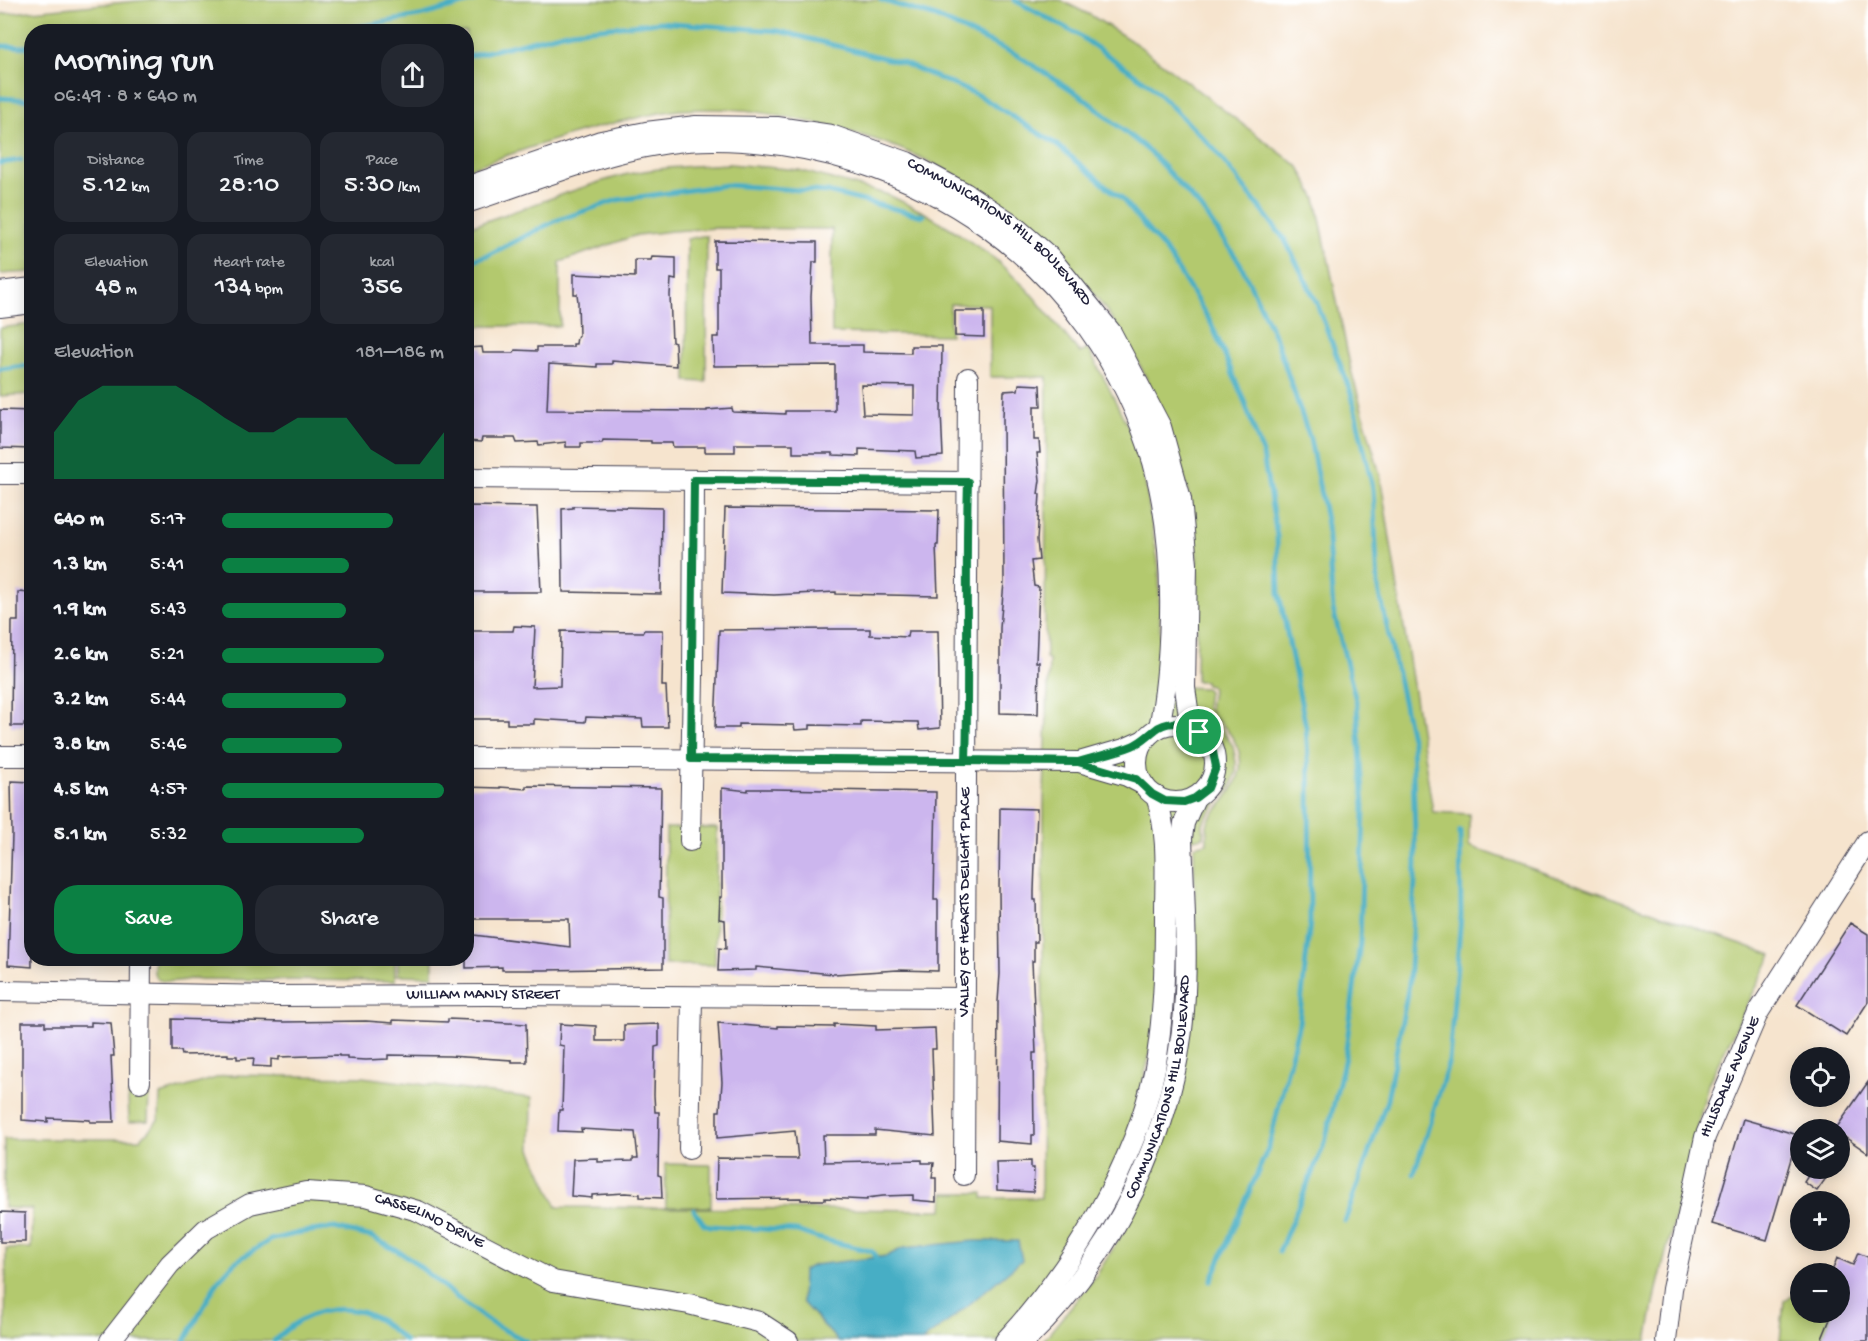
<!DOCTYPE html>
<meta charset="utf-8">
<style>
:root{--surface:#171b24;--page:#242831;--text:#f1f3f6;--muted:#9ea1a6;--accent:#0b8043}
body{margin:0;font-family:"Gochi Hand",sans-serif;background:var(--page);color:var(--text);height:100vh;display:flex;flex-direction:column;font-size:22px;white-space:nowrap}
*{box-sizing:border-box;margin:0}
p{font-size:20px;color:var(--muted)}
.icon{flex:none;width:33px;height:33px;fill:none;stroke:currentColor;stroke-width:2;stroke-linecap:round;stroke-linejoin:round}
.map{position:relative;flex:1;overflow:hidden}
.panel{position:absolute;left:24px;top:24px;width:450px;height:942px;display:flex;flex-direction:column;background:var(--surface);border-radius:24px;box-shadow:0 3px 15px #0003}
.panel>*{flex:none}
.buttons{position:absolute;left:1790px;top:1047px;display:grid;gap:12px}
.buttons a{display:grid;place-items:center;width:60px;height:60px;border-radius:50%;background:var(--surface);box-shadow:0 3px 15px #0003;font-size:30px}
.pin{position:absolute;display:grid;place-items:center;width:51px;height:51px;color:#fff;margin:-26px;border:3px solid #fff;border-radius:50%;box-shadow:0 2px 6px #0007}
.round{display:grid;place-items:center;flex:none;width:63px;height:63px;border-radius:24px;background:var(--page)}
.head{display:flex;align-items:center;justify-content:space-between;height:102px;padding:0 30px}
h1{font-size:33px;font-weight:600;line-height:45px}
.metrics{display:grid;grid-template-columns:repeat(3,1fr);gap:9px;height:102px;padding:6px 30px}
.metrics div{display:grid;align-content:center;border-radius:15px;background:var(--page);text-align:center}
.metrics b{font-size:26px;font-weight:600}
.metrics small{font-size:16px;font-weight:400}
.metrics p{font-size:16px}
.chart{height:168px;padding:12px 30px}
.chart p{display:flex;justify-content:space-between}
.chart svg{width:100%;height:108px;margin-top:6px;fill:var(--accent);opacity:.7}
.primary-button{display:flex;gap:12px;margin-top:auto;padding:12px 30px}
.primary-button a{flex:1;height:69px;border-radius:24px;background:var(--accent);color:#fff;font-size:24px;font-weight:600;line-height:69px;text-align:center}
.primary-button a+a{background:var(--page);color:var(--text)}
ul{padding:0 30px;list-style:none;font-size:20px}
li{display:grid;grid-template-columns:96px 72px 1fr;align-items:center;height:45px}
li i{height:15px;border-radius:8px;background:var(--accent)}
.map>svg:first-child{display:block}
.green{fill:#b3c96e;stroke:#6a7654;stroke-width:1.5}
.water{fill:#46aec5;stroke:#346880;stroke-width:1.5}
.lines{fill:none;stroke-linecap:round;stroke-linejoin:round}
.stream{stroke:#46aec5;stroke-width:5}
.building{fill:#ccb6ee;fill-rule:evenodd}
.minor-casing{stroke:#423f51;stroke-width:22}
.minor{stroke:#fff;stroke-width:20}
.route-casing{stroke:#fff;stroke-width:12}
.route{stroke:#0b8043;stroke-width:8}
.labels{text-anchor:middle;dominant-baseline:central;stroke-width:5;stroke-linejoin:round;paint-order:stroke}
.street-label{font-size:16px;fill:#22223b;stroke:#fff}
</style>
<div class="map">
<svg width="1868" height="1341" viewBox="0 0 1868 1341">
<rect width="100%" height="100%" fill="#fff"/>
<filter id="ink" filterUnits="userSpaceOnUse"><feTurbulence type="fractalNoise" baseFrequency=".0167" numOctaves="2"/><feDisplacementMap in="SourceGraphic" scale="12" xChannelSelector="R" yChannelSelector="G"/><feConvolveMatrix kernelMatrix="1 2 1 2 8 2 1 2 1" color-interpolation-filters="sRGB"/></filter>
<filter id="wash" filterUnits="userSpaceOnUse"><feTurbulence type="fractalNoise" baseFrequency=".008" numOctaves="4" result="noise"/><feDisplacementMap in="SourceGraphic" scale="24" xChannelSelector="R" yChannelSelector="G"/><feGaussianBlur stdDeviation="1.35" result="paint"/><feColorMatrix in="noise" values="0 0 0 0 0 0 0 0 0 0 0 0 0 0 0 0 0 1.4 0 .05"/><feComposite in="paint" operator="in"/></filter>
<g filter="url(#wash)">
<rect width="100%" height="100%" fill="#f6e4ce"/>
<path class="green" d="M148,0h912l32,16 46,29 161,122 17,32 35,171 29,105 53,337 36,2v32l303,109 -64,129 -51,205 -10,52h-604l53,-65 28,-45 24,-49 44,-171 3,-74 -1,-91 13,-3v-18l2,-6c22,-26 46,-51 21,-85 -5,-8 -17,-16 -20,-25 -2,-8 4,-15 1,-23l-5,-1 -1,-4h-9c0,-60 7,-129 -8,-188 -50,-200 -188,-337 -393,-374 -18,-3 -36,-8 -54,-9 -19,-2 -43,-1 -61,0 -15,1 -30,5 -44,8 -58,12 -113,32 -169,51l-1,-137h-434l-1,240 -31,2v-260z
M729,164l70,6 90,25 36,18 30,18 40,28 33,31 52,63 8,-4 19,35 23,47 14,45 15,92 2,118 44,2 3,3 -2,15 27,40 3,16v11l-6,15 -24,29 -3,7 1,13 -11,2 -27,-2 -2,161 -43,171 -116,172h-1000l1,-92 25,-1 1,-39 -28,-1v-69h137l18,-20 1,-24 66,-20 136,2 170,21 -1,51 26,58 386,3 1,-17h39v5h58l3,-405 5,-134 -3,-1 -1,-34 2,-247h-57v-72l-40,-1v31l-118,-2v-104l-116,-1 -44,3 -35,4 -77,27v64h-93v-99c53,-16 104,-38 157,-52 35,-8 70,-9 105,-11z
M702,236h5l-1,146 -20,-1 1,-142z
M31,324v70l-31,2v-68z
M666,828h51l-2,137h-50z
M156,958l239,1v22l-206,-2c-17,3 -43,9 -33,-21z
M398,959h35v17l-35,-1z
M149,1094l-1,27 -19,1 -1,-27z
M665,1164l46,1v42h-45z
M1795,1293l5,2v17l33,1 -12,28h-41l4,-40z"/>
<path class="water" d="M974,1241h44l4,19 -73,61 -27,20h-84l-36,-39 1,-32 11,-5 73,-9 16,-8z"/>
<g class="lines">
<path class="stream" d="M881,0l55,17 81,38 64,41 69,56 51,56 39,55 36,76 34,100 17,86 6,84 24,96 7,102 -4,136 -15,114 -20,85 -46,110
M1014,0l63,34 72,50 65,65 71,91 31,61 35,92 22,96 5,96 34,157 4,122 -7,120 -22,116 -42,121
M331,32l93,-17 53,-15
M0,46l32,1
M466,57l105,-26 89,-9 119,9 124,32 77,33 73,46 69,57 46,55 43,69 32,75 20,57 14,81 2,57 27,134 3,47 1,148 -11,101 -30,123 -58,135
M0,98l32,2
M0,163l21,-3
M466,262l22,-7 67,-34 62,-21 109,-15 101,7 96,24
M0,369l32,-4
M1414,1174l35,-113 12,-145 -1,-85
M694,1210l10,14 6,2 87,5 20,7 54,13 4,3 1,8
M185,1341l32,-59 18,-20 35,-22 33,-8 31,-4 38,9 36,20 52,43 31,23 35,18
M274,1341c28,-29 69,-43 105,-21 9,6 18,14 26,21"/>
</g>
<g id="blocks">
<path class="building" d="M715,241l102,1v20h-4l-2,35 1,48h51v7l48,1v-7h31l-1,66 2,44 -27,2 -1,-7 -56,-2v7l-26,-1v-2h-40v-9h-58v8h-30v-5h-32l-1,-4h-21v-2l-48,-1 -1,3h-21v4h-15v-5l-27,3 -1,-3 -21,1 -2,-5h-33l-1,4 -15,-1v-93l16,-1 1,6h31l1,-3 22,1v-4h36v-3h3l1,-7 2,-1 -1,-34 -1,-8h-3v-20l61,3v-17h16l1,-3 24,1v22l-5,-1 -1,16 2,47 3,1 1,23 -64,-5v3h-15v3l-48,-3 -2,46 160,1v-1l25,-2 1,4 52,2v-3h50v-46l-121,1 -1,-29h6v-69h-4zM861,385l53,1v29l-51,-1z
M955,311h29v26l-29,-1z
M1019,384l21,1 1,21h-7v34h5l1,13h-3l3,27 -2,14h2l-3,46 2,20 -8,1 3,25 5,1 -3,75h3l-1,52 -38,-1v-85l4,-46 -1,-164 1,-27 14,-1z
M0,410l32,1v38l-32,-1z
M466,506l71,1 4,85h-75z
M573,506l89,2 -1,86 -98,-2 -1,-83 11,-1z
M725,508l214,2 -1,35h-2l2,51 -102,-2v-2l-62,3 -52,-2z
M18,592l14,1v130h-8v3h-13l1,-105h6z
M514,626l21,1 -3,60 28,-1 1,-55 82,1 1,-2h19l-1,56h4l2,41h-25l-1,-8 -56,-2 -1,5 -51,-3v5h-27v-5h-41v-88h47z
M834,629h36v6l37,2 1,-6h30l2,97 -21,2 -1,-8 -57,-1v5l-51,-1v4l-15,1 -1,-5 -55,-1v4h-24l4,-98z
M11,781l21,1 -2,53 2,132 -24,-2 4,-131z
M526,786l135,2 -2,109 4,1v70l-119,2h-42v-3l-36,1v-34l104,13 -1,-28h-103v-132l34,1v-1l26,2z
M722,788l26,3v-2h24l164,3 -2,108h4v71l-40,-1 -64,4 -78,-7v3l-38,1 1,-23 7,1 -1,-29 -6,-1 1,-22h2z
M1000,808l37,1 -3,82v9h2l1,42h-3v19h-2l4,92h-3l1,82h-2v9l-35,-3 1,-139 2,-28 -1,-83z
M1850,923l18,11v68l-22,34 -49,-31z
M172,1019l111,3 83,-1 27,2v-3l55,2v-3l24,1v1l54,3 1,38h-15v-2l-63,-4 -61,-1v4l-22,1 -19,-1v-3h-8v-1l-60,2v3l-8,-1v8l-18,-1 1,-8 -17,1v-3h-9v-2l-46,1 -1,-4h-9z
M22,1022h23v4h46v-4l20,1 3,33h-3l3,66h-24v-2l-42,-2v4l-26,-2z
M718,1023l60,5v-2l56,1v-3l42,2v4l59,-2 1,21h-4l3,87 -60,-6v5h-52l1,27 98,-2v3h12l-2,15h4v24l-23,-2v-5l-30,1 -16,2v2l-42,-2v2h-24v-2l-85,1 1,-41 81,1 -3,-28 -78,7v-27h3l2,-29z
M560,1024l36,2v15h28v-16l35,-1v22l-4,1 -1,48 1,17h4l-1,63 3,1 1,22 -22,-1v-3l-15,-1 -33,2v3l-21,-2 2,-37 25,-1v4l35,-1v-3h5l-3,-26 -54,-3 1,3 -24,-1 1,-21h3l2,-64 -5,-1z
M1868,1082v71l-29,-20v-3h-4z
M1743,1119l55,16 -31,105 -55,-16z
M1031,1161v7h3l-1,24 -36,-2 -1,-28z
M1813,1168h20l-16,23 -13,-9z
M0,1212l25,1v29h-25z
M1858,1253l10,4v84h-47l12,-29h6v-38h-8l6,-16 16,7z"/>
</g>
</g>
<g filter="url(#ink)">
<use href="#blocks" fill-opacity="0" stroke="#423f51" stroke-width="1.5"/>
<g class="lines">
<g class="minor-casing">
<g id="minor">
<path id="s1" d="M466,187l135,-46 45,-9 50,-6 81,1 54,8 76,27 58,31 46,30 39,34 61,75 50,95 20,72 6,65 -2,124 4,28 10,16"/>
<path d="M466,203c82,-26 160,-63 247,-63 203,1 382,125 440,322 14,51 18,102 17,154 -1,38 -3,74 -11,111"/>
<path d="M0,292l32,-4"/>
<path d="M0,307l32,-4"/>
<path d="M0,474h32"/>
<path d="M466,478l502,4"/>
<circle cx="1176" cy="763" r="39"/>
<path d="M0,756h32"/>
<path d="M466,758l613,4 45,-13 20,-9"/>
<path d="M1079,762l48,14 17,9"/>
<path d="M690,841l3,-164 1,-197"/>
<path id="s2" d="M0,991l277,5 211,-1 477,3"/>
<path d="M140,1082l1,-124"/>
<path d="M689,1149l3,-151"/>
<path id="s3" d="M964,1175l4,-797"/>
<path id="s4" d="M110,1341l60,-77 36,-35 44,-25 56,-12 60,4 52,15 135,70 136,23 70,18 29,19"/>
<path d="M1005,1341c66,-71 131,-177 150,-273 9,-51 10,-103 10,-154 0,-40 4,-80 -9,-118"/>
<path id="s5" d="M1025,1341c89,-84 149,-209 159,-330 4,-57 0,-116 -2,-173l2,-15 11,-25"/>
<path id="s6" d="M1666,1341l6,-52 33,-152 53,-124 110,-172"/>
</g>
</g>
<use href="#minor" class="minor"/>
</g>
</g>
<g class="lines" filter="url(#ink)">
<g class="route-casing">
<path id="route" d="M1199,732c-13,-9 -31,-13 -44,-2 -8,6 -13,12 -23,16 -17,7 -36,10 -54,16l-387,-3 3,-279 274,2c-3,93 1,186 -2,278l112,2 58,17 16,15 13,7 19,1 11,-4 13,-10 8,-21 -4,-20 -13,-15"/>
</g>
<use href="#route" class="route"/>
</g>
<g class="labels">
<g class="street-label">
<text stroke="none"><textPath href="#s1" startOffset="572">COMMUNICATIONS HILL BOULEVARD</textPath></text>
<text stroke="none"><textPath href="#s3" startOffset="273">VALLEY OF HEARTS DELIGHT PLACE</textPath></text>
<text stroke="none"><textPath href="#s2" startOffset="483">WILLIAM MANLY STREET</textPath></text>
<text stroke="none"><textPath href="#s6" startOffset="273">HILLSDALE AVENUE</textPath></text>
<text stroke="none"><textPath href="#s5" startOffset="294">COMMUNICATIONS HILL BOULEVARD</textPath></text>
<text stroke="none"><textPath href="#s4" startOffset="384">CASSELINO DRIVE</textPath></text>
</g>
</g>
</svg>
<div class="buttons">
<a><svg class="icon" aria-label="locate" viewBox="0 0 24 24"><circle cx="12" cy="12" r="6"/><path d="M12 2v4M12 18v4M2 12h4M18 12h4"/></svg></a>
<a><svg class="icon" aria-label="layers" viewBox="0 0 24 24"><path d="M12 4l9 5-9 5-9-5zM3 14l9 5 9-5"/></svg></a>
<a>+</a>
<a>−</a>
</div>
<div class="pin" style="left:1199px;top:732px;background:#1e9e55"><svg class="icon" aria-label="arrive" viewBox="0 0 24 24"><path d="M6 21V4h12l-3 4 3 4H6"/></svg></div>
<section class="panel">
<div class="head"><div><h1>Morning run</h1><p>06:49 · 8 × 640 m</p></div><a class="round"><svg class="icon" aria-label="share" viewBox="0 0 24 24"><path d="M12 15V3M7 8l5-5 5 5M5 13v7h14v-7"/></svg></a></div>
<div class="metrics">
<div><p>Distance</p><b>5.12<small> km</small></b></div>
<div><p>Time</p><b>28:10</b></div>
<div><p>Pace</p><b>5:30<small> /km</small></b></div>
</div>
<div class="metrics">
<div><p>Elevation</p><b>48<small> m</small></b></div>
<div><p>Heart rate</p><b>134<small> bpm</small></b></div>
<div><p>kcal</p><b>356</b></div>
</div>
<div class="chart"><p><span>Elevation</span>181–186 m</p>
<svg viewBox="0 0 160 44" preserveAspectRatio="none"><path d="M0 44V25L10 12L20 6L30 6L40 6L50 6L60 12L70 19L80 25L90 25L100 19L110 19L120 19L130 32L140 38L150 38L160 25V44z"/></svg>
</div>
<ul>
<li><b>640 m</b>5:17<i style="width:77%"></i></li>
<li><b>1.3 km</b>5:41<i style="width:57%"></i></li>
<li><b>1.9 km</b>5:43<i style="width:56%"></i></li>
<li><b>2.6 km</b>5:21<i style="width:73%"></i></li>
<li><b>3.2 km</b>5:44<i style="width:56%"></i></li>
<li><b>3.8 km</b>5:46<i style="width:54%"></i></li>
<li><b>4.5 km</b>4:57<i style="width:100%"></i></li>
<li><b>5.1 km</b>5:32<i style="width:64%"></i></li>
</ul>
<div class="primary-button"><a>Save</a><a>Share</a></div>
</section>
</div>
